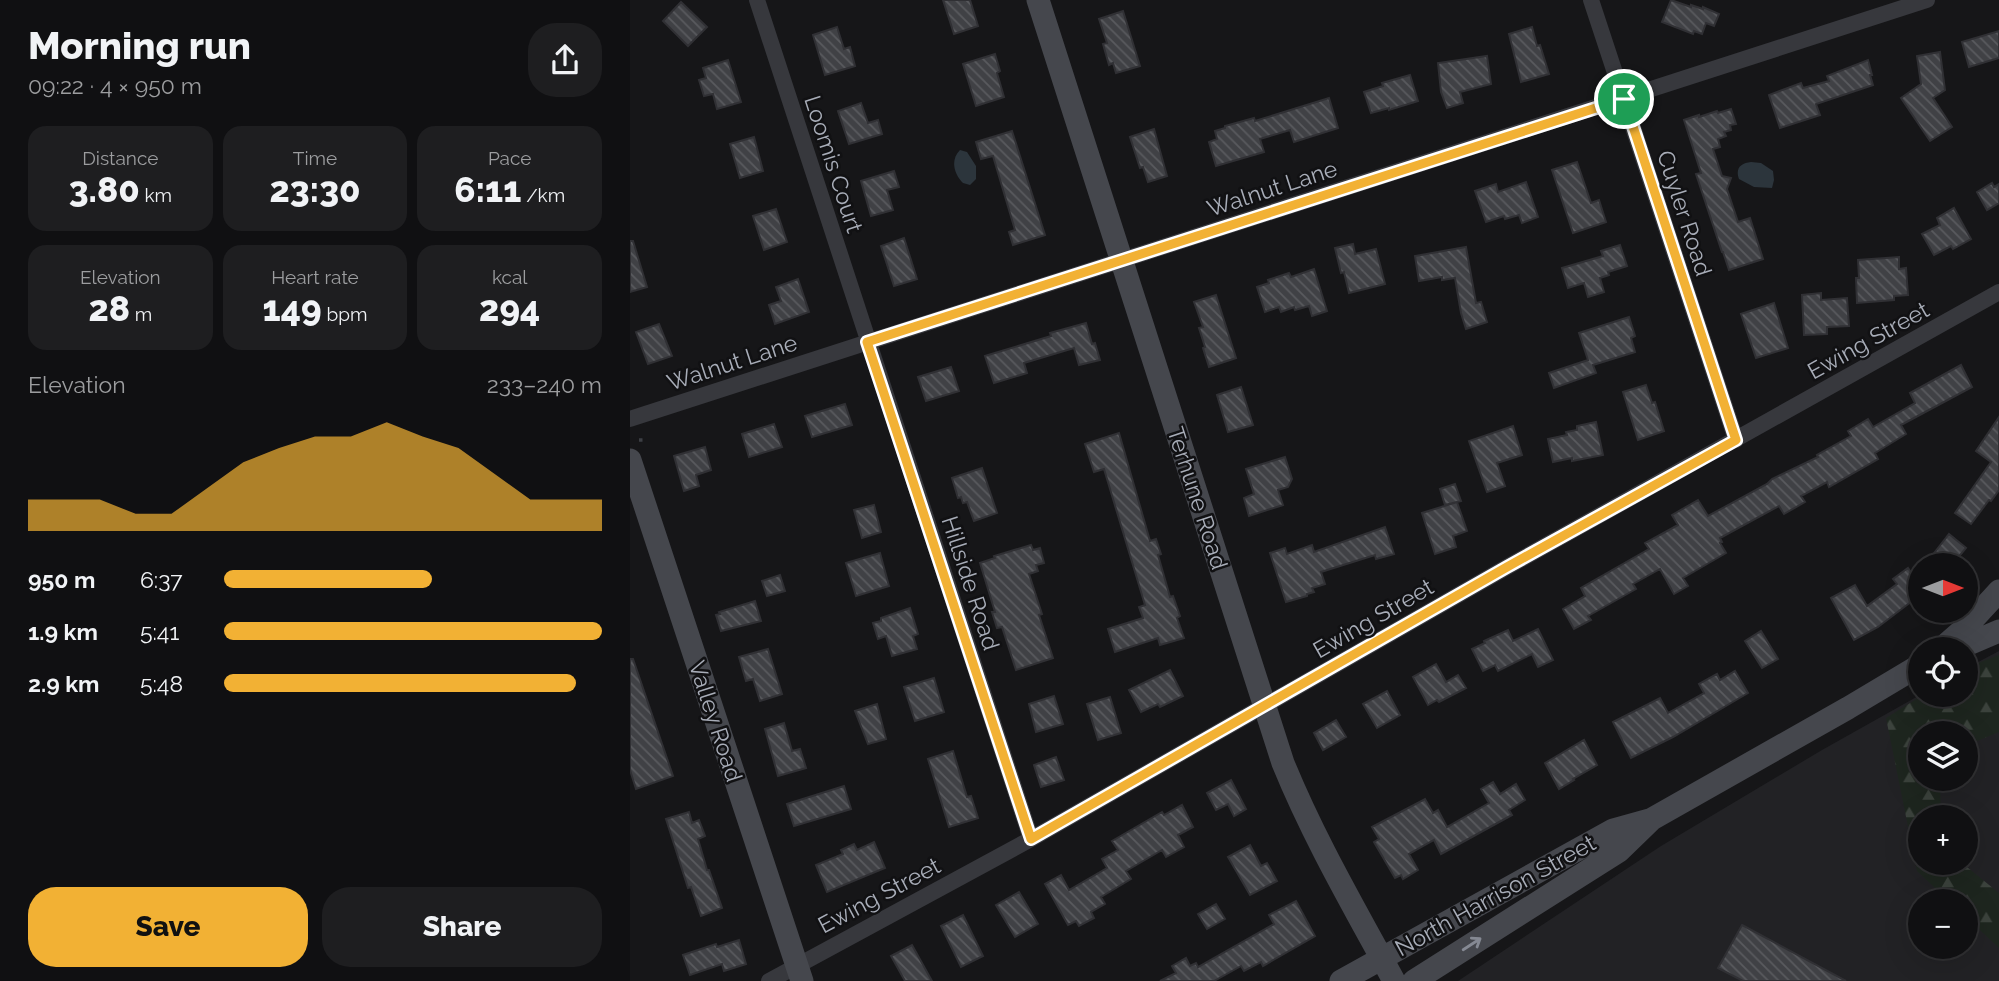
<!DOCTYPE html>
<meta charset="utf-8">
<style>
:root{--surface:#101012;--page:#1e1e20;--text:#f1f3f6;--muted:#9c9d9f;--line:#303032;--accent:#f2b134}
body{margin:0;font-family:Raleway,sans-serif;background:var(--page);color:var(--text);height:100vh;display:flex;flex-direction:column;font-size:26px;white-space:nowrap}
*{box-sizing:border-box;margin:0}
p{font-size:23px;color:var(--muted)}
.icon{flex:none;width:38px;height:38px;fill:none;stroke:currentColor;stroke-width:2;stroke-linecap:round;stroke-linejoin:round}
.map{position:relative;flex:1;overflow:hidden}
.drawer{display:flex;flex-direction:column;background:var(--surface);width:630px}
.drawer>*{flex:none}
.needle{width:46px;rotate:90deg}
.controls{position:absolute;left:1278px;top:553px;display:grid;gap:14px}
.controls a{display:grid;place-items:center;width:70px;height:70px;border-radius:50%;background:var(--surface);box-shadow:0 7px 28px #0002,0 0 0 2px var(--line);font-size:35px}
.pin{position:absolute;display:grid;place-items:center;width:60px;height:60px;color:#fff;margin:-30px;border:4px solid #fff;border-radius:50%;box-shadow:0 2px 7px #0007}
.round{display:grid;place-items:center;flex:none;width:74px;height:74px;border-radius:28px;background:var(--page)}
.headline{display:flex;align-items:center;justify-content:space-between;height:119px;padding:0 28px}
h1{font-size:38px;font-weight:800;line-height:52px}
.figures{display:grid;grid-template-columns:repeat(3,1fr);gap:10px;height:119px;padding:7px 28px}
.figures div{display:grid;align-content:center;border-radius:18px;background:var(--page);text-align:center}
.figures b{font-size:35px;font-weight:800}
.figures small{font-size:19px;font-weight:400}
.figures p{font-size:19px}
.chart{height:196px;padding:14px 28px}
.chart p{display:flex;justify-content:space-between}
.chart svg{width:100%;height:126px;margin-top:7px;fill:var(--accent);opacity:.7}
.primary-button{display:flex;gap:14px;margin-top:auto;padding:14px 28px}
.primary-button a{flex:1;height:80px;border-radius:28px;background:var(--accent);color:#111;font-size:28px;font-weight:800;line-height:80px;text-align:center}
.primary-button a+a{background:var(--page);color:var(--text)}
ul{padding:0 28px;list-style:none;font-size:23px}
li{display:grid;grid-template-columns:112px 84px 1fr;align-items:center;height:52px}
li i{height:18px;border-radius:9px;background:var(--accent)}
main{display:flex;flex:1;min-height:0}
.map>svg:first-child{display:block}
.built{fill:#222225;fill-rule:evenodd}
.forest{fill:url(#forest-firs)}
.water{fill:#2c353c}
.building{fill:url(#building-back-hatch);stroke:#303034;stroke-width:2}
.lines{fill:none;stroke-linecap:round;stroke-linejoin:round}
.path{stroke:#3d3f44;stroke-width:3.5;stroke-dasharray:3.5 5;stroke-linecap:butt}
.street{stroke:#37383d;stroke-width:16}
.secondary{stroke:#45474d;stroke-width:23}
.oneway{stroke:#858993}
.route-casing{stroke:#fff;stroke-width:14}
.route{stroke:#f2b134;stroke-width:9}
.labels{text-anchor:middle;dominant-baseline:central;stroke-width:5;stroke-linejoin:round;paint-order:stroke}
.street-label{font-size:23px;fill:#a8adb8;stroke:#111113}
</style>
<main>
<section class="drawer">
<div class="headline"><div><h1>Morning run</h1><p>09:22 · 4 × 950 m</p></div><a class="round"><svg class="icon" aria-label="share" viewBox="0 0 24 24"><path d="M12 15V3M7 8l5-5 5 5M5 13v7h14v-7"/></svg></a></div>
<div class="figures">
<div><p>Distance</p><b>3.80<small> km</small></b></div>
<div><p>Time</p><b>23:30</b></div>
<div><p>Pace</p><b>6:11<small> /km</small></b></div>
</div>
<div class="figures">
<div><p>Elevation</p><b>28<small> m</small></b></div>
<div><p>Heart rate</p><b>149<small> bpm</small></b></div>
<div><p>kcal</p><b>294</b></div>
</div>
<div class="chart"><p><span>Elevation</span>233–240 m</p>
<svg viewBox="0 0 160 44" preserveAspectRatio="none"><path d="M0 44V33L10 33L20 33L30 38L40 38L50 29L60 20L70 15L80 11L90 11L100 6L110 11L120 15L130 24L140 33L150 33L160 33V44z"/></svg>
</div>
<ul>
<li><b>950 m</b>6:37<i style="width:55%"></i></li>
<li><b>1.9 km</b>5:41<i style="width:100%"></i></li>
<li><b>2.9 km</b>5:48<i style="width:93%"></i></li>
</ul>
<div class="primary-button"><a>Save</a><a>Share</a></div>
</section>
<div class="map">
<svg width="1369" height="981" viewBox="0 0 1369 981">
<defs>
<pattern id="forest-firs" width="22" height="20" patternUnits="userSpaceOnUse" patternTransform="scale(1.75)"><rect width="22" height="20" fill="#1e261f"/><path d="M5 1l3.5 6h-7zM16 11l3.5 6h-7z" fill="#3c433d"/></pattern>
<pattern id="building-back-hatch" width="6" height="6" patternUnits="userSpaceOnUse" patternTransform="scale(1.75)"><rect width="6" height="6" fill="#404145"/><path d="M-1 5l2 2M0 0l6 6M5-1l2 2" fill="none" stroke="#595a5e"/></pattern>
</defs>
<rect width="100%" height="100%" fill="#161618"/>
<path class="built" d="M1369,651v330h-541l203,-135 161,-96 98,-55h45v-26zM1290,733h45v46h-45zM1290,817h45v46h-45zM1290,901h45v46h-45z"/>
<path class="forest" d="M1369,655v77l-34,14v-13h-45v46h20l1,38h-21v46h42l37,30v55l-34,-32v-15h-16l-32,-30 -31,-153 37,-23h42v-27z"/>
<path class="water" d="M330,150l7,2 9,14v13l-6,6 -7,-2c-9,-9 -13,-23 -3,-33z
M1121,162l10,1 12,8 1,9 -2,8 -18,-1 -15,-8c-4,-11 2,-16 12,-17z"/>
<path class="building" d="M313,0h27l8,26 -24,8z
M1041,0l20,7v-2l12,4v-2l16,7 -5,12 -8,-3 -4,11 -8,-3 -1,3 -31,-12z
M51,2l26,25 -19,19 -25,-25z
M493,11l17,55 -24,7 -3,-10 -4,2 -6,-21 4,-1 -8,-24z
M207,27l7,22 6,-2 5,19 -30,9 -12,-40z
M902,27l5,19 3,-1 9,29 -28,8 -12,-48z
M1369,31v27l-30,9 -7,-25z
M1310,52l5,38 -12,8 19,29 -22,14 -29,-43 20,-14 -4,-28z
M365,54l5,17 -3,2 7,24 -28,9 -13,-42z
M857,56l4,28 -31,8 3,11 -16,5 -6,-16 -3,-29z
M98,60l13,42 -24,7 -4,-15 -9,2 -5,-16 7,-2 -3,-10z
M1238,60l4,15h-2l3,10 -57,19 4,11 -40,13 -11,-33 32,-12 2,5 26,-7 -2,-5z
M780,75l8,26 -29,9v-2l-18,5 -7,-21 19,-6 -1,-3z
M699,98l9,30 -44,14 -4,-12 -30,9 4,13 -48,14 -7,-24 8,-3 -2,-8 10,-3v-2l29,-8 1,3z
M231,103l7,20 10,-3 4,14 -33,10 -11,-33z
M1101,109l5,15 -6,1 1,5 -7,2 2,4 -8,3 2,8 -7,2 9,27 9,2 -4,11 11,33 12,-4 13,41 -34,11 -6,-18h-1l-26,-78 5,-1 -17,-53 15,-5v2l18,-6 1,2z
M524,129l13,47 -19,6 -5,-15 -3,1 -10,-31z
M382,131l33,104 -32,10 -4,-13 6,-2 -22,-74 -12,3 -5,-17z
M124,137l9,34 -23,7 -10,-34z
M947,162l14,41 8,-3 7,22 -33,11 -21,-63z
M264,171l5,16 -12,3 6,20 -22,6 -10,-35z
M896,182l12,35 -16,6 -3,-8 -14,4 -1,-3 -18,6 -11,-31 21,-7 2,8z
M1362,183l2,4 5,-3v19l-12,7 -10,-18z
M1324,208l17,31 -18,10 -2,-3 -17,9 -12,-21 18,-9 -3,-7z
M146,209l11,33 -23,8 -11,-34z
M274,238l13,41 -23,7 -13,-40z
M0,241h3l14,46 -17,5z
M723,244l2,10 21,-5 9,35 -36,9 -5,-21 -3,1 -6,-25z
M990,245l7,21 -19,6 1,3 -9,3 4,14 -16,5 -4,-14 -16,5 -6,-20 41,-12 -2,-5z
M836,247l10,56 5,-1 6,20 -21,7 -5,-16 -6,-35 -13,2v-3l-23,4 -4,-25z
M1269,257v12l7,-1 2,27 -14,1v4l-37,3 -1,-25h3l-1,-18z
M684,269l13,42 -15,5 -3,-10 -14,4 -1,-3 -13,5 -2,-5 -14,5 -8,-25 12,-4 -1,-3 21,-7 2,4z
M168,279l11,33 -34,12 -6,-19 12,-4 -5,-14z
M1191,293v7l26,-2 2,28 -22,1v7l-23,1 -2,-40z
M586,295l20,63 -27,9 -6,-19 2,-1 -6,-19 4,-1 -9,-25z
M1144,303l14,45 -32,10 -15,-44z
M999,317l6,19 -4,2 4,14 -42,13 3,8 -42,15 -5,-15 39,-13 -9,-27z
M456,323l6,21 3,-1 5,17 -21,5 -5,-17 -50,15 3,10 -33,10 -9,-27 66,-20 -1,-3z
M29,324l13,32 -24,8 -12,-32z
M1331,365l11,22 -71,38 5,9 -31,19 3,6 -49,28 -2,-5 -26,14 4,6 -21,12 -5,-8 -59,32 2,4 -2,1 6,10 -43,25 5,8 -14,8 -14,-25 -27,15 3,5 -48,27 3,4 -17,9 -11,-20 22,-13 -4,-8 68,-39 -4,-6 33,-18 -6,-10 26,-15 10,16 59,-32 5,-5 46,-22 -1,-2 34,-19 -3,-5 20,-12 5,8 42,-24 -5,-10z
M321,367l8,24 -33,10 -8,-24z
M1016,385l6,18 3,-1 9,29 -26,9 -15,-48z
M611,387l12,38 -25,7 -11,-37z
M215,404l7,21 -40,12 -7,-21z
M1369,417v73l-8,11 -2,-1 -18,24 -16,-11 36,-51 -15,-11z
M966,422l7,33 -31,6v-3l-19,4 -5,-23 19,-4 -1,-3 11,-2v-4z
M144,424l8,23 -33,10 -7,-23z
M883,426l9,29 -25,8 8,23 -18,6 -18,-51z
M489,433l31,108 6,-2 5,15 -3,1 12,42 3,-1 7,20 -3,2 7,20 -24,7 -2,-7 -43,14 -7,-23 35,-11 -4,-11 6,-2 -41,-136 -10,3 -9,-28z
M75,447l6,23 -15,5 3,11 -15,5 -10,-35z
M655,457l7,22 -4,8 -10,3 5,15 -34,11 -5,-18 10,-4 -8,-25z
M352,468l15,45 -23,8 -7,-19 -4,1 -2,-6 -3,1 -6,-20z
M825,484l6,17 -16,4 -5,-16z
M827,502l10,29 -14,5 3,11 -21,7 -13,-41z
M244,505l7,27 -19,6 -8,-28z
M755,527l9,27 -18,5 -1,-4 -54,17 4,12 -13,4 2,4 -7,2v2l-21,6 -16,-49 15,-5 2,6 25,-9 2,7z
M1319,534l17,14 -14,17h-11l-10,-8z
M401,545l2,5 7,-2 4,15 -8,2 2,6 -9,3 13,40 -3,1 14,43 -37,12 -14,-43 -5,1 -5,-16h3l-15,-49 15,-5 -1,-2z
M250,553l9,33 -33,10 -10,-33z
M1278,568l12,17v10l-42,32 -24,13 -23,-42 24,-13 12,21 30,-22 -4,-5z
M150,575l5,16 -18,5 -5,-15z
M125,601l6,20 -40,10 -5,-16 4,-1 -1,-2z
M280,608l8,26 -5,2 4,13 -25,7 -6,-20 -8,3 -5,-16 8,-2v-3z
M908,629l15,31 -15,7 -6,-13 -34,17 -3,-6 -12,6 -11,-22 13,-6 -1,-2 24,-11 5,11z
M1131,631l17,28 -16,9 -17,-27z
M138,649l14,45 -22,7 -7,-22 -7,2 -7,-24z
M0,659h3l40,117 -37,13 -6,-19z
M806,664l10,18 12,-7 8,13 -27,14 -2,-2 -9,5 -15,-28z
M540,670l13,26 -23,11 -2,-3 -17,8 -12,-22z
M1105,671l13,22 -75,44 -42,21 -18,-36 47,-24 8,15 36,-20 -5,-9 18,-10 3,6z
M304,678l10,34 -29,9 -11,-34z
M757,691l13,24 -23,13 -14,-24z
M424,696l9,28 -27,8 -7,-28z
M480,697l11,36 -23,7 -11,-36z
M247,704l9,35 -18,5 -13,-33z
M706,720l10,17 -23,13 -9,-17z
M154,723l8,28 8,-2 6,19 -28,8 -13,-47z
M954,740l13,25 -24,14 1,1 -15,9 -14,-26z
M323,751l14,46 4,-1 7,22 -29,9 -21,-68z
M426,757l8,23 -23,7 -7,-22z
M601,780l15,29 -12,7 -6,-12 -12,6 -9,-17z
M863,782l7,12 16,-10 9,16 -16,10 3,5 -71,39 -7,-14 -25,14 9,16 -15,9 -2,-4 -6,3 -21,-36 5,-3 -7,-12 53,-28 8,14 5,-3 9,17 42,-24 -8,-14z
M214,786l7,23 -57,17 -7,-22z
M552,805l11,22 -15,8 6,12 -18,10 -4,-7 -36,21 5,8 -30,18 4,7 -14,8 3,6 -15,8 -3,-5 -8,4 -23,-41 16,-9 8,15 38,-22 -5,-9 16,-9 -6,-9 50,-29 2,3z
M59,812l3,11 7,-3 6,16 -7,3 9,31h2l13,38 -21,8 -10,-29 -3,1 -22,-69z
M244,842l11,26 -58,24 -11,-27 27,-11 -2,-4 13,-6 3,6z
M620,845l11,21 6,-3 10,18 -27,14 -22,-38z
M389,892l19,32 -23,13 -19,-32z
M666,901l19,35 -52,30 -2,-4 -17,9 -3,-5 -27,15h-54l16,-8 -4,-7 14,-8 4,8 6,-3 2,4 76,-43 -5,-9z
M586,904l9,15 -18,10 -9,-15z
M333,915l20,41 -22,11 -20,-41z
M1112,925l104,56h-103l-25,-13z
M109,940l7,24 -22,7 -2,-7 -32,11 -7,-20 33,-11 1,3z
M282,945l20,36h-27l-14,-25z"/>
<g class="lines">
<path class="path" d="M9,440h5"/>
<path class="street" d="M127,0l274,839
M961,0l145,440
M0,419l1297,-419
M139,981l262,-142 476,-272 492,-275"/>
<path class="secondary" d="M408,0l245,763c31,76 72,146 111,218
M0,460l172,521
M1311,649l24,-21 34,-37
M1327,649l42,-18
M711,981l272,-151 36,-10
M784,981l205,-130 33,-32 196,-111 72,-43"/>
</g>
<defs><path id="oneway-shaft" d="M-6 0H5M1.5-3L5.5 0L1.5 3" fill="none" stroke-width="1.6" stroke-linecap="round" stroke-linejoin="round" transform="scale(1.75)"/></defs>
<use class="oneway" href="#oneway-shaft" transform="translate(842 944) rotate(-33)"/>
<g class="lines">
<g class="route-casing">
<path id="route" d="M994,99l112,341 -229,127 -476,272 -164,-497z"/>
</g>
<use href="#route" class="route"/>
</g>
<g class="labels">
<g class="street-label">
<text transform="translate(204 164) rotate(72)">Loomis Court</text>
<text transform="translate(642 188) rotate(-18)">Walnut Lane</text>
<text transform="translate(1055 213) rotate(72)">Cuyler Road</text>
<text transform="translate(1238 340) rotate(-29)">Ewing Street</text>
<text transform="translate(102 362) rotate(-18)">Walnut Lane</text>
<text transform="translate(568 498) rotate(72)">Terhune Road</text>
<text transform="translate(341 583) rotate(72)">Hillside Road</text>
<text transform="translate(743 618) rotate(-30)">Ewing Street</text>
<text transform="translate(86 721) rotate(72)">Valley Road</text>
<text transform="translate(249 895) rotate(-28)">Ewing Street</text>
<text transform="translate(865 895) rotate(-29)">North Harrison Street</text>
</g>
</g>
</svg>
<div class="controls">
<a><svg class="needle" viewBox="-14 -14 28 28"><path d="M0-13l5 13h-10z" fill="#e53935"/><path d="M0 13l5-13h-10z" fill="#9c9d9f"/></svg></a>
<a><svg class="icon" aria-label="locate" viewBox="0 0 24 24"><circle cx="12" cy="12" r="6"/><path d="M12 2v4M12 18v4M2 12h4M18 12h4"/></svg></a>
<a><svg class="icon" aria-label="layers" viewBox="0 0 24 24"><path d="M12 4l9 5-9 5-9-5zM3 14l9 5 9-5"/></svg></a>
<a>+</a>
<a>−</a>
</div>
<div class="pin" style="left:994px;top:99px;background:#1e9e55"><svg class="icon" aria-label="arrive" viewBox="0 0 24 24"><path d="M6 21V4h12l-3 4 3 4H6"/></svg></div>
</div>
</main>
